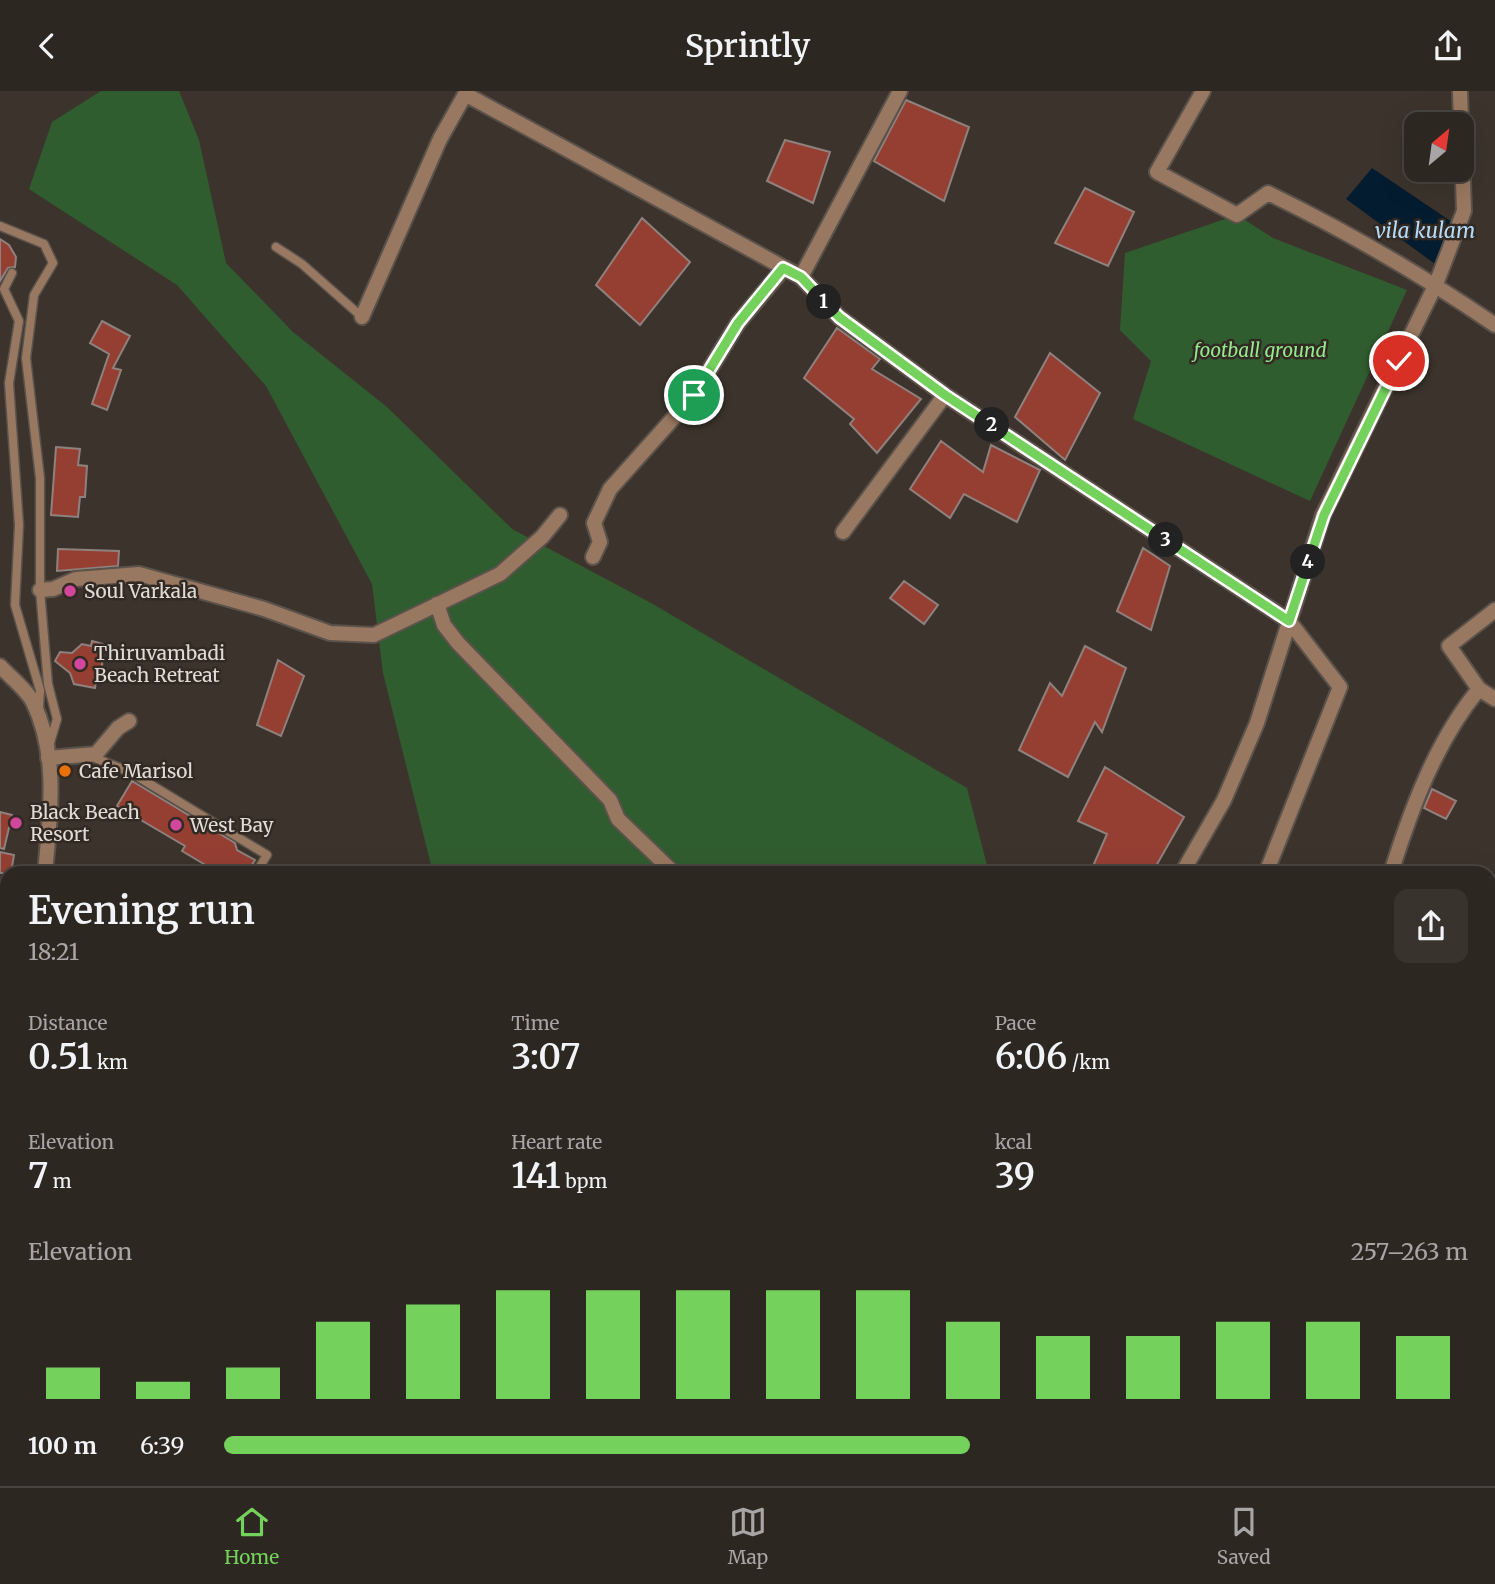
<!DOCTYPE html>
<meta charset="utf-8">
<style>
:root{--surface:#2d2721;--page:#39332e;--text:#f1f3f6;--muted:#a7a5a5;--line:#48443f;--accent:#74d25c}
body{margin:0;font-family:Merriweather,serif;background:var(--page);color:var(--text);height:100vh;display:flex;flex-direction:column;font-size:26px;white-space:nowrap}
*{box-sizing:border-box;margin:0}
p{font-size:23px;color:var(--muted)}
.icon{flex:none;width:38px;height:38px;fill:none;stroke:currentColor;stroke-width:2;stroke-linecap:round;stroke-linejoin:round}
.map{position:relative;flex:1;overflow:hidden}
.drawer{position:absolute;left:0px;top:775px;width:1496px;height:621px;display:flex;flex-direction:column;background:var(--surface);border-radius:21px 21px 0 0;box-shadow:0 7px 28px #0002,0 0 0 2px var(--line)}
.drawer>*{flex:none}
.needle{width:46px;rotate:29deg}
.fabs{position:absolute;left:1404px;top:21px;display:grid;gap:14px}
.fabs a{display:grid;place-items:center;width:70px;height:70px;border-radius:14px;background:var(--surface);box-shadow:0 7px 28px #0002,0 0 0 2px var(--line);font-size:35px}
.pin{position:absolute;display:grid;place-items:center;width:60px;height:60px;color:#fff;margin:-30px;border:4px solid #fff;border-radius:50%;box-shadow:0 2px 7px #0007}
.km{position:absolute;width:35px;height:35px;margin:-18px;border-radius:50%;background:#222;color:#fff;font-size:19px;line-height:35px;text-align:center}
.round{display:grid;place-items:center;flex:none;width:74px;height:74px;border-radius:14px;background:var(--page)}
.overview{display:flex;align-items:center;justify-content:space-between;height:119px;padding:0 28px}
h1{font-size:38px;font-weight:600;line-height:52px}
.metrics{display:grid;grid-template-columns:repeat(3,1fr);gap:10px;height:119px;padding:7px 28px}
.metrics div{display:grid;align-content:center}
.metrics b{font-size:35px;font-weight:600}
.metrics small{font-size:19px;font-weight:400}
.metrics p{font-size:19px}
.chart{height:196px;padding:14px 28px}
.chart p{display:flex;justify-content:space-between}
.chart svg{width:100%;height:126px;margin-top:7px;stroke:var(--accent);stroke-width:6}
ul{padding:0 28px;list-style:none;font-size:23px}
li{display:grid;grid-template-columns:112px 84px 1fr;align-items:center;height:52px}
li i{height:18px;border-radius:9px;background:var(--accent)}
header{display:flex;justify-content:space-between;align-items:center;height:91px;padding:0 28px;background:var(--surface);font-size:32px;font-weight:600}
.menu{display:flex;justify-content:space-around;align-items:center;height:98px;border-top:2px solid var(--line);background:var(--surface);font-size:19px;color:var(--muted)}
.menu a{display:grid;justify-items:center;gap:4px}
.menu .on{color:var(--accent)}
.map>svg:first-child{display:block}
.green{fill:#305d2f}
.water{fill:#041c2f}
.building{fill:#953f33;stroke:#8f817e;stroke-width:2}
.lines{fill:none;stroke-linecap:round;stroke-linejoin:round}
.lane-casing{stroke:#5a524b;stroke-width:11}
.street-casing{stroke:#5a524b;stroke-width:18}
.lane{stroke:#997861;stroke-width:8}
.street{stroke:#997861;stroke-width:14}
.route-casing{stroke:#fff;stroke-width:14}
.route{stroke:#74d25c;stroke-width:9}
.hotel-dot{fill:#d1479c;stroke:#322a22;stroke-width:2.5}
.food-dot{fill:#e8710a;stroke:#322a22;stroke-width:2.5}
.labels{text-anchor:middle;dominant-baseline:central;stroke-width:5;stroke-linejoin:round;paint-order:stroke}
.park-label{font-size:19px;font-style:italic;fill:#92e98e;stroke:#322a22}
.poi-label{font-size:19px;fill:#e0dbd6;stroke:#322a22;text-anchor:start}
.water-label{font-size:21px;font-style:italic;fill:#b4dafa;stroke:#322a22}
</style>
<header><svg class="icon" aria-label="back" viewBox="0 0 24 24"><path d="M15 5l-7 7 7 7"/></svg>Sprintly<svg class="icon" aria-label="share" viewBox="0 0 24 24"><path d="M12 15V3M7 8l5-5 5 5M5 13v7h14v-7"/></svg></header>
<div class="map">
<svg width="1495" height="1395" viewBox="0 0 1495 1395">
<rect width="100%" height="100%" fill="#3c342c"/>
<path class="green" d="M101,0h78l20,49 27,123 67,69 94,75 125,122 139,74 316,185 22,85h-556l-50,-200 -11,-89 -106,-198 -89,-101 -148,-96 23,-67z
M1237,124l36,23 134,52 -97,211 -177,-82 18,-58 -31,-31 5,-77z"/>
<path class="water" d="M1372,77l83,56 -20,40 -89,-65z"/>
<path class="building" d="M906,9l63,27 -25,74 -70,-40z
M785,49l45,12 -17,51 -46,-22z
M1085,97l49,24 -26,54 -53,-23z
M642,127l48,44 -50,63 -44,-40z
M0,148l9,6 7,12 -1,10 -7,1 -8,13z
M102,230l28,15 -17,32 8,2 -14,40 -15,-6 17,-50 -19,-11z
M837,237l43,31 -8,10 49,30 -44,54 -27,-29 4,-5 -50,-41z
M1050,262l50,40 -35,67 -50,-43z
M941,350l42,31 8,-27 49,25 -23,52 -53,-28 -14,24 -40,-29z
M56,356l24,2 -2,16 9,1 -2,31h-5l-2,20 -27,-2z
M1143,457l27,18 -19,64 -34,-19z
M58,458l61,2 -1,15 -61,5z
M904,490l34,24 -14,19 -34,-26z
M92,550l11,3 -1,24 -4,-1 -3,21 -21,-4 -4,-11 -15,-12 5,-9 12,1 10,-9 9,2z
M1085,555l41,22 -24,64 -7,-10 -27,55 -49,-27 31,-67 12,13z
M278,569l26,16 -23,60 -24,-11z
M1105,676l79,50 -32,56h-62l17,-39 -29,-13z
M132,690l103,62 2,7 18,10 -8,13h-28l-37,-22 3,-5 -68,-40z
M1432,698l24,12 -10,18 -22,-11z
M0,721l12,3 -8,34 -4,-1z
M0,761l14,3 -3,18h-11z"/>
<g class="lines">
<g class="lane-casing">
<path id="lane" d="M0,135l44,18 9,19 -19,32 -8,63 14,120v112l8,94 9,35 -8,27
M276,156l26,17 60,53
M12,182l-8,16 15,32 -10,62 10,142 -4,80 25,85 -1,18
M90,665l40,16 137,83 -11,18"/>
</g>
<g class="street-casing">
<path id="street" d="M1203,0l-46,81 80,43 31,-22c80,39 154,82 227,132
M467,4l334,182 38,40 106,78 344,226 51,66 -74,186
M801,186l99,-186
M362,226l78,-178 27,-48
M843,441l102,-137
M593,466l7,-15 -6,-19 16,-34 84,-94 44,-72 46,-55
M40,499l13,-1 23,-10 63,-5 125,35 66,24 44,2 126,-61 42,-37 18,-22
M437,513l7,21 14,18 152,157 8,19 56,54
M1495,519l-46,36 30,43 16,10
M0,575c10,11 26,23 33,36 26,54 17,115 12,171
M48,667l48,-4 22,-26 11,-7
M1182,782l42,-73 33,-77 66,-208 113,-231 28,-73 -4,-120
M1391,782c20,-64 45,-132 88,-184
M1489,925l6,2
M0,989l7,-7
M251,1390l2,5
M955,1390l12,5
M1109,1390l4,5
M940,1395l6,-5
M1043,1395l2,-5
M1431,1395l3,-5"/>
</g>
<use href="#lane" class="lane"/>
<use href="#street" class="street"/>
</g>
<g class="lines">
<g class="route-casing">
<path id="route" d="M694,304l44,-72 45,-55 18,9 38,40 106,78 344,226 35,-106 75,-154"/>
</g>
<use href="#route" class="route"/>
</g>
<g class="hotel-dot">
<circle cx="70" cy="500" r="7"/>
<circle cx="80" cy="573" r="7"/>
<circle cx="16" cy="732" r="7"/>
<circle cx="176" cy="734" r="7"/>
</g>
<circle class="food-dot" cx="65" cy="680" r="7"/>
<g class="labels">
<g class="park-label">
<text x="1260" y="259">football ground</text>
</g>
<g class="poi-label">
<text x="84" y="500">Soul Varkala</text>
<text x="94" y="562">Thiruvambadi<tspan x="94" dy="22">Beach Retreat</tspan></text>
<text x="79" y="680">Cafe Marisol</text>
<text x="30" y="721">Black Beach<tspan x="30" dy="22">Resort</tspan></text>
<text x="190" y="734">West Bay</text>
</g>
<g class="water-label">
<text x="1425" y="139">vila kulam</text>
</g>
</g>
</svg>
<div class="fabs">
<a><svg class="needle" viewBox="-14 -14 28 28"><path d="M0-13l5 13h-10z" fill="#e53935"/><path d="M0 13l5-13h-10z" fill="#a7a5a5"/></svg></a>
</div>
<div class="pin" style="left:694px;top:304px;background:#1e9e55"><svg class="icon" aria-label="arrive" viewBox="0 0 24 24"><path d="M6 21V4h12l-3 4 3 4H6"/></svg></div>
<div class="pin" style="left:1399px;top:270px;background:#d93025"><svg class="icon" aria-label="check" viewBox="0 0 24 24"><path d="M5 12l5 5 9-10"/></svg></div>
<b class="km" style="left:824px;top:211px">1</b>
<b class="km" style="left:992px;top:334px">2</b>
<b class="km" style="left:1166px;top:449px">3</b>
<b class="km" style="left:1308px;top:471px">4</b>
<section class="drawer">
<div class="overview"><div><h1>Evening run</h1><p>18:21</p></div><a class="round"><svg class="icon" aria-label="share" viewBox="0 0 24 24"><path d="M12 15V3M7 8l5-5 5 5M5 13v7h14v-7"/></svg></a></div>
<div class="metrics">
<div><p>Distance</p><b>0.51<small> km</small></b></div>
<div><p>Time</p><b>3:07</b></div>
<div><p>Pace</p><b>6:06<small> /km</small></b></div>
</div>
<div class="metrics">
<div><p>Elevation</p><b>7<small> m</small></b></div>
<div><p>Heart rate</p><b>141<small> bpm</small></b></div>
<div><p>kcal</p><b>39</b></div>
</div>
<div class="chart"><p><span>Elevation</span>257–263 m</p>
<svg viewBox="0 0 160 44" preserveAspectRatio="none"><path d="M5 44V33M15 44V38M25 44V33M35 44V17M45 44V11M55 44V6M65 44V6M75 44V6M85 44V6M95 44V6M105 44V17M115 44V22M125 44V22M135 44V17M145 44V17M155 44V22"/></svg>
</div>
<ul>
<li><b>100 m</b>6:39<i style="width:60%"></i></li>
</ul>
</section>
</div>
<nav class="menu">
<a class="on"><svg class="icon" aria-label="home" viewBox="0 0 24 24"><path d="M3 11l9-7 9 7M6 9v11h12V9"/></svg>Home</a>
<a><svg class="icon" aria-label="map" viewBox="0 0 24 24"><path d="M3 6l6-2 6 2 6-2v14l-6 2-6-2-6 2zM9 4v14M15 6v14"/></svg>Map</a>
<a><svg class="icon" aria-label="saved" viewBox="0 0 24 24"><path d="M7 4h10v16l-5-4-5 4z"/></svg>Saved</a>
</nav>
